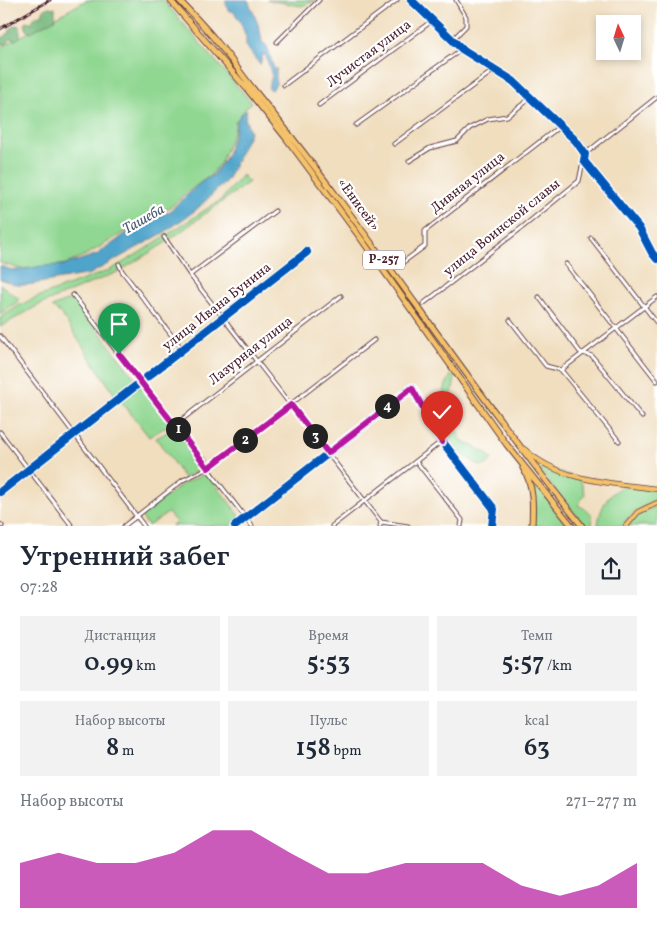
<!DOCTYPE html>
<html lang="ru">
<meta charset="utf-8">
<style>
:root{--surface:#fff;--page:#f2f2f3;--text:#1f2937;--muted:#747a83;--accent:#b5179e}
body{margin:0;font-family:Vollkorn,serif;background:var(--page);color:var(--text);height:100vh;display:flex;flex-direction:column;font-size:19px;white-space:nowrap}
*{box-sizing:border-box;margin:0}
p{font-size:16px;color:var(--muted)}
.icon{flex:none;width:28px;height:28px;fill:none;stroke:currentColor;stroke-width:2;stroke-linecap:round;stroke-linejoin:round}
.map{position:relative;height:526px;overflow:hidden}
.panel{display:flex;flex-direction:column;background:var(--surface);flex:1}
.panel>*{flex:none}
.needle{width:32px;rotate:356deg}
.buttons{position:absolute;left:596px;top:15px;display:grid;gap:10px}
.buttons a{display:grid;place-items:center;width:45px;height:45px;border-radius:0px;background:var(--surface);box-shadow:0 2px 8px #0003;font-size:25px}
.pin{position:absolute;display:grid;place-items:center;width:42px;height:42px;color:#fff;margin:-51px -21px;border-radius:50% 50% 50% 0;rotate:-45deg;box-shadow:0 0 5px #0007}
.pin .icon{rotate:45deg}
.km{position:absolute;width:25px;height:25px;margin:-12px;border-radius:50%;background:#222;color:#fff;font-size:14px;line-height:25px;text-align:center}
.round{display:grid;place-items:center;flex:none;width:52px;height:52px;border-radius:0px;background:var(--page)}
.summary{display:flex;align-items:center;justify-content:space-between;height:85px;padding:0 20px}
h1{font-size:28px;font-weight:600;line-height:38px}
.figures{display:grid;grid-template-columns:repeat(3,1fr);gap:8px;height:85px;padding:5px 20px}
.figures div{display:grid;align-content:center;border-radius:0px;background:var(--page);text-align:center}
.figures b{font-size:25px;font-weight:600}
.figures small{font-size:14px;font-weight:400}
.figures p{font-size:14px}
.chart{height:140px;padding:10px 20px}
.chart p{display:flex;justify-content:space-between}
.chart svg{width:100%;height:90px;margin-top:5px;fill:var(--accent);opacity:.7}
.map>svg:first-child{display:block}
.green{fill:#90d791;stroke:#6d7b5e}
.forest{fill:#74b87b;stroke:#5f6c53}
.water{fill:#4fa4cb;stroke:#4c627b}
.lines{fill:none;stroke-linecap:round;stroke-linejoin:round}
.minor-casing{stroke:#633c41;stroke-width:5}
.major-casing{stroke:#633c41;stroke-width:6}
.highway-casing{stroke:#633c41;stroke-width:7}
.minor{stroke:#fff;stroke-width:3}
.major{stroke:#f4c26a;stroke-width:4.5}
.highway{stroke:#f4c26a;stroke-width:5}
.rail-casing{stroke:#4a1f2b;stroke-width:3}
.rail{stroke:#fff;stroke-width:1;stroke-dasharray:4;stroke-linecap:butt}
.cycleway-casing{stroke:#fff;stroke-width:11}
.cycleway{stroke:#0057b8;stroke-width:8}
.route-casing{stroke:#fff;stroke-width:10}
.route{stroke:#b5179e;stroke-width:6}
.labels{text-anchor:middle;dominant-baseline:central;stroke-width:4.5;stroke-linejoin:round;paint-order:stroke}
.shield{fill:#fff;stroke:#80626b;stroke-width:1}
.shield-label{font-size:12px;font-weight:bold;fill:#4a1f2b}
.street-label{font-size:14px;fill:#4a1f2b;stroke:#fff}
.water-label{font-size:15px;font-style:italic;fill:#4c5b73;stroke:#fff}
</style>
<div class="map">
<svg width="657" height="526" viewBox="0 0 657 526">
<rect width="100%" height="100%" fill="#fff"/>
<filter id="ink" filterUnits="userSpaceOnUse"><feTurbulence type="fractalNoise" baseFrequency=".02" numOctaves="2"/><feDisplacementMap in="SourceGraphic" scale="10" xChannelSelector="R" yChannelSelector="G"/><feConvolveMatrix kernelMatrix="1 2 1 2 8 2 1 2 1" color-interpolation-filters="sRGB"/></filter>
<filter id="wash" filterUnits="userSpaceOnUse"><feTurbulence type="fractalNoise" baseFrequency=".0096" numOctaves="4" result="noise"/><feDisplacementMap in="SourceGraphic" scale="20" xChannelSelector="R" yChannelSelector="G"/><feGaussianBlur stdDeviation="1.12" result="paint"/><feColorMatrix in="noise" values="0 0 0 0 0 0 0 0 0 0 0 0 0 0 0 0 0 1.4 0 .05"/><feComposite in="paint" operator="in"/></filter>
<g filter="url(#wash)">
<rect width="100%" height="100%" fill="#f0debf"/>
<path class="green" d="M87,0h76l88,102 -16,20v5l-14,35 -10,13 -25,18 -14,13 -51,28 -33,20 -22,10 -45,5 -21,-6v-215z
M267,0h50l-15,6z
M242,175l7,7 -84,61 -45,28 -81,34 -39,22v-9l20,-13 15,-7 75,-28 29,-17 83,-54z
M0,284l20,16 -20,14z
M73,298l64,83 -1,3c-9,3 -14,6 -19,14l-56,-84 -9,-7z
M451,375l4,3 -3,17 2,26 7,19 25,13 6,6 -5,6 -7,1c-7,-5 -17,-10 -22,-16 -20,-22 -22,-50 -7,-75z
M141,386l30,38 -22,13 -28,-36z
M175,428l30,39 -21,11 -28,-40z
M543,466l37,13 5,15 -7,11c12,7 15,6 14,21h-6l-35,-41 -11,-16z
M207,473l34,45 -10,8h-59l4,-4 -8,-9 -20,13 -7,-10 43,-33z
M530,476l40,50h-36z
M625,486l32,5v10c-14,5 -27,12 -35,25h-24c1,-16 10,-35 27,-40z
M657,506v20h-30l9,-10z"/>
<path class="forest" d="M49,7l6,1v11l-24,13 -4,-1 -2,-7 3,-3 3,2c3,-5 5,-8 11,-8l2,-6z
M16,25l4,1v11l-4,3 -5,-1 -5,5h-6v-4l10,-8v-3z"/>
<path class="water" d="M225,0h23c5,12 13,28 14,42l5,4 7,23h3l-1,2v13l-4,6 -4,-2 4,-12 -6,-20 -3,-2 -3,11 -14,-19v-9l-6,-16 -6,-9 -6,-2z
M247,110l-2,8 5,14 -23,48 -31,30 -31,22 -75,42 -63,11h-11l-16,-6v-13l12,4h9l21,-4 23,-1 33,-11 40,-29 31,-13 31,-29 13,-8 11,-15 4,-8 8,-25v-5l6,-9z"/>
</g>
<g filter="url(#ink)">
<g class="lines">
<g class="minor-casing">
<path id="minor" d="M411,0l51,49 51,32 62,59 10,14 -1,7 55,67 13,25 5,6
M277,42l42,-42
M456,42v-6l10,-10v-9l-10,-17
M284,85l113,-85
M319,105l114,-85
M356,125l106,-76
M394,144l100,-74
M585,154l72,-57
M409,161l21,-13 27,-7 13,-13 18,-9 19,-3 24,-18
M164,237l26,38 191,247 -1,4
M591,238l66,85
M402,263l23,-17v-15l135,-105
M119,264l3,7 61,79
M566,264l91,117
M190,275l85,-64
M73,295l179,231
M539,297l41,55 12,4 50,61
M423,304l101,-78 55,-45 4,-19
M510,320l36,46 15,4 58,71
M0,336l144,190
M561,370l96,-73
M175,425l166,-129
M0,432l72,94
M416,461l46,59 -1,6
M0,492l307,-240
M381,522l27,4
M0,524l2,2
M124,526l59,-46 25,-12 166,-128
M235,526l177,-138 30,53 52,68 -2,17
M332,526l110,-85"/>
</g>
<g class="major-casing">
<path id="major" d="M524,449c36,33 88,34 133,40
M626,526l12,-14 19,-9"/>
</g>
<g class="highway-casing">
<path id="highway" d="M170,0l77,89 39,49 76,102 145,205 65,81
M179,0c13,14 26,27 38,42 13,15 24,32 37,48 115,141 214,294 328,436
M523,468c11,17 10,38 9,58"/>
</g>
<use href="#minor" class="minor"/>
<use href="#major" class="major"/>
<use href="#highway" class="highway"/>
<g class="rail-casing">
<path id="rail" d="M0,29l50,-29"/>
</g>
<use href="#rail" class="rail"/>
<g class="cycleway-casing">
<path id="cycleway" d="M411,0l51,49 51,32 62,59 10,14 -1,7 55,67 13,25 5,6
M0,492l307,-240
M235,526l177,-138 30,53 52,68 -2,17"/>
</g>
<use href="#cycleway" class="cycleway"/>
</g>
</g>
<g class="lines" filter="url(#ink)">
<g class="route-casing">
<path id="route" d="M119,354l89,114 83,-63 37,48 84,-65 30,54"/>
</g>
<use href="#route" class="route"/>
</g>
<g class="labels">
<rect class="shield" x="363" y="250.5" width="42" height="19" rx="4"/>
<g class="shield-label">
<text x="384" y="260">Р-257</text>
</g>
<g class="street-label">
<text transform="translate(369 54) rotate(-37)">Лучистая улица</text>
<text transform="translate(468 183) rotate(-38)">Дивная улица</text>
<text transform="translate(358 205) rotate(54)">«Енисей»</text>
<text transform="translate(502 228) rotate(-39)">улица Воинской славы</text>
<text transform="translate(217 307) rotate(-38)">улица Ивана Бунина</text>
<text transform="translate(251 351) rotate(-38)">Лазурная улица</text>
</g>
<g class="water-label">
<text transform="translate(144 220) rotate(-30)">Ташеба</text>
</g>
</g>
</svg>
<div class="buttons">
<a><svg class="needle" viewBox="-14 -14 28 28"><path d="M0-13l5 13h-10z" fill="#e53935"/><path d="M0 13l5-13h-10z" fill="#747a83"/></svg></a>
</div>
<div class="pin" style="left:119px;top:354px;background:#1e9e55"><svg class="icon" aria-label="arrive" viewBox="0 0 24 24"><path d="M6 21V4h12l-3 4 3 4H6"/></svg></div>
<div class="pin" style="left:442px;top:442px;background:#d93025"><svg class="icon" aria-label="check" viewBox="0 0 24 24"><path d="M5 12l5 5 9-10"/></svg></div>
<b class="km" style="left:178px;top:429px">1</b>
<b class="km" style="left:245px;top:440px">2</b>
<b class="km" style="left:315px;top:436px">3</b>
<b class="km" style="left:387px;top:406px">4</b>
</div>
<section class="panel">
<div class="summary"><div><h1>Утренний забег</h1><p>07:28</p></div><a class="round"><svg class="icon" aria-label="share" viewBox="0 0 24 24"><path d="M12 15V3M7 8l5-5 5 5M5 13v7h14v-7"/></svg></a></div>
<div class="figures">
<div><p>Дистанция</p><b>0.99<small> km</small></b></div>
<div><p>Время</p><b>5:53</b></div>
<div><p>Темп</p><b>5:57<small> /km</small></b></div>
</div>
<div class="figures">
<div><p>Набор высоты</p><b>8<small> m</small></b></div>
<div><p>Пульс</p><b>158<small> bpm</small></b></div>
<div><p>kcal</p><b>63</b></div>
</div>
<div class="chart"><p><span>Набор высоты</span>271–277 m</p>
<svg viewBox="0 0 160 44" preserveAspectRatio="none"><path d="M0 44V22L10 17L20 22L30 22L40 17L50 6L60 6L70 17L80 27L90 27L100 22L110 22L120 22L130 33L140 38L150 33L160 22V44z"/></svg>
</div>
</section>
